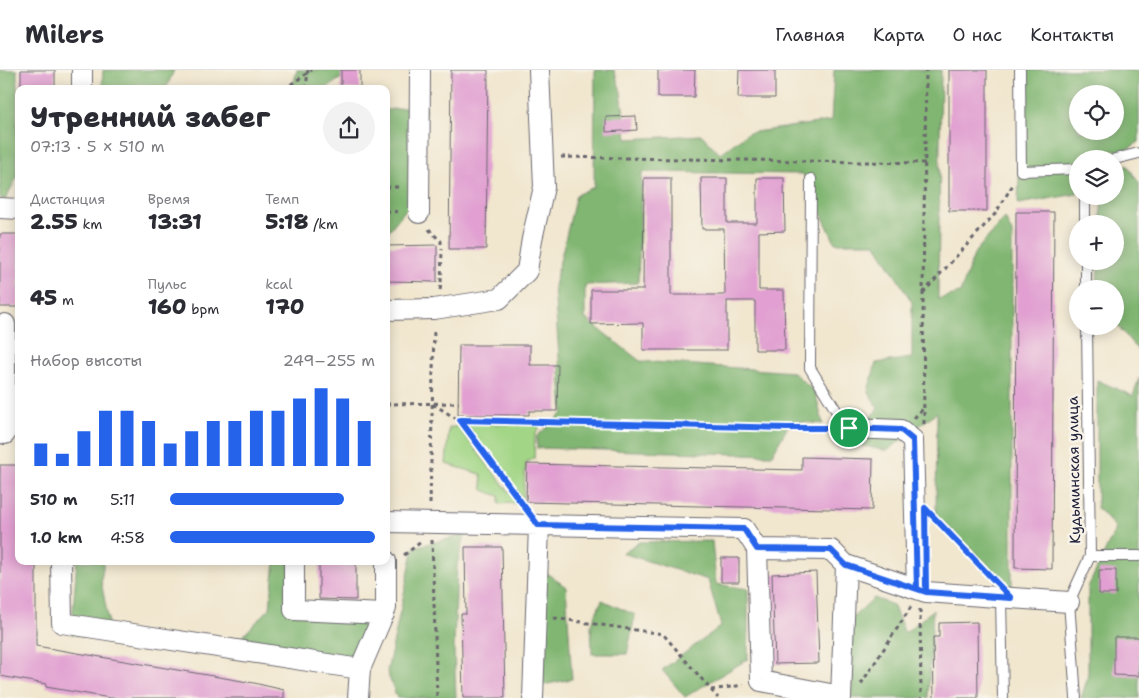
<!DOCTYPE html>
<html lang="ru">
<meta charset="utf-8">
<style>
:root{--surface:#fff;--page:#f2f2f3;--text:#2b2b33;--muted:#7c7c81;--line:#e1e1e2;--accent:#2563eb}
body{margin:0;font-family:"Shantell Sans",sans-serif;background:var(--page);color:var(--text);height:100vh;display:flex;flex-direction:column;font-size:19px;white-space:nowrap}
*{box-sizing:border-box;margin:0}
p{font-size:16px;color:var(--muted)}
.icon{flex:none;width:28px;height:28px;fill:none;stroke:currentColor;stroke-width:2;stroke-linecap:round;stroke-linejoin:round}
.map{position:relative;flex:1;overflow:hidden}
.panel{position:absolute;left:15px;top:15px;width:375px;height:480px;display:flex;flex-direction:column;background:var(--surface);border-radius:10px;box-shadow:0 2px 12px #0003}
.panel>*{flex:none}
.controls{position:absolute;left:1069px;top:15px;display:grid;gap:10px}
.controls a{display:grid;place-items:center;width:55px;height:55px;border-radius:50%;background:var(--surface);box-shadow:0 2px 12px #0003;font-size:25px}
.pin{position:absolute;display:grid;place-items:center;width:42px;height:42px;color:#fff;margin:-21px;border:2px solid #fff;border-radius:50%;box-shadow:0 1px 5px #0007}
.round{display:grid;place-items:center;flex:none;width:52px;height:52px;border-radius:26px;background:var(--page)}
.headline{display:flex;align-items:center;justify-content:space-between;height:85px;padding:0 15px}
h1{font-size:28px;font-weight:800;line-height:38px}
.stats{display:grid;grid-template-columns:repeat(3,1fr);gap:8px;height:85px;padding:5px 15px}
.stats div{display:grid;align-content:center}
.stats b{font-size:21px;font-weight:800}
.stats small{font-size:14px;font-weight:400}
.stats p{font-size:14px}
.chart{height:140px;padding:10px 15px}
.chart p{display:flex;justify-content:space-between}
.chart svg{width:100%;height:90px;margin-top:5px;stroke:var(--accent);stroke-width:6}
ul{padding:0 15px;list-style:none;font-size:16px}
li{display:grid;grid-template-columns:80px 60px 1fr;align-items:center;height:38px}
li i{height:12px;border-radius:6px;background:var(--accent)}
header{display:flex;align-items:center;gap:30px;box-sizing:border-box;height:70px;padding:0 25px;background:var(--surface);border-bottom:1px solid var(--line)}
header strong{font-size:24px}
nav{display:flex;gap:28px;margin-inline-start:auto;font-size:18px}
.map>svg:first-child{display:block}
.green{fill:#a2d585;stroke:#627c60}
.forest{fill:#81b672;stroke:#526c56;fill-rule:evenodd}
.building{fill:#e1a0d1}
.lines{fill:none;stroke-linecap:round;stroke-linejoin:round}
.service-casing{stroke:#6a676e;stroke-width:12}
.minor-casing{stroke:#6a676e;stroke-width:22}
.path{stroke:#6a676e;stroke-width:3;stroke-dasharray:4 4;stroke-linecap:butt}
.service{stroke:#fff;stroke-width:10}
.minor{stroke:#fff;stroke-width:20}
.route-casing{stroke:#fff;stroke-width:10}
.route{stroke:#2563eb;stroke-width:6}
.labels{text-anchor:middle;dominant-baseline:central;stroke-width:5;stroke-linejoin:round;paint-order:stroke}
.street-label{font-size:15px;fill:#22223b;stroke:#f7f3e8}
</style>
<header>
<strong>Milers</strong>
<nav><a>Главная</a><a>Карта</a><a>О нас</a><a>Контакты</a></nav>
</header>
<div class="map">
<svg width="1139" height="628" viewBox="0 0 1139 628">
<rect width="100%" height="100%" fill="#f7f3e8"/>
<filter id="ink" filterUnits="userSpaceOnUse"><feTurbulence type="fractalNoise" baseFrequency=".02" numOctaves="2"/><feDisplacementMap in="SourceGraphic" scale="10" xChannelSelector="R" yChannelSelector="G"/><feConvolveMatrix kernelMatrix="1 2 1 2 8 2 1 2 1" color-interpolation-filters="sRGB"/></filter>
<filter id="wash" filterUnits="userSpaceOnUse"><feTurbulence type="fractalNoise" baseFrequency=".0096" numOctaves="4" result="noise"/><feDisplacementMap in="SourceGraphic" scale="20" xChannelSelector="R" yChannelSelector="G"/><feGaussianBlur stdDeviation="1.12" result="paint"/><feColorMatrix in="noise" values="0 0 0 0 0 0 0 0 0 0 0 0 0 0 0 0 0 1.4 0 .05"/><feComposite in="paint" operator="in"/></filter>
<g filter="url(#wash)">
<rect width="100%" height="100%" fill="#f1e6ce"/>
<path class="green" d="M465,353l76,2 -6,10 -1,24 -8,3 -3,37z
M457,356l61,77 -19,1v-8l-16,-6 -2,-16 -35,-10 3,-36z"/>
<path class="forest" d="M0,0h17v107l-12,23 -5,-2z
M103,0h71l-8,19h-64z
M297,0h56l-28,19h-33z
M595,0h19l7,22 6,47 75,-4 18,19 28,-21 83,-12 3,-51h107l-3,229 22,-6 15,-41 30,-34 7,15v355l-76,-73 1,-103 -50,39 -37,-8 28,-35 -10,-17 8,-28 36,-5v-56l-37,-59h-40l-32,-69 -161,-2 -4,111 -53,2v33l55,43 153,11 22,20 8,32 -32,-3 -19,34 -235,-7v-12l26,-23 -9,-127 22,-91 18,-8z
M1023,0h116v72l-13,8 -38,2 -2,7h-8l-1,35 -59,10zM1078,24h37v37h-37z
M426,35l-5,86 -35,43v-124z
M1127,95l12,18v169l-24,-30v-33h-18l1,-28h17v-37h-15l2,-28h13v-23z
M1139,308v320h-58l7,-21v-90l28,-59 -19,-20v-128l36,16z
M465,465l-8,30 -3,83 2,50h-59l-10,-26 27,-125z
M712,471l4,43 32,5v70l-63,38 -23,-27 59,-44 -13,-46 -86,-27 17,-11z
M77,491h27l-3,19 11,61 -41,-7z
M275,491h20l9,55 65,-5 -14,46 -119,-14 34,-35z
M545,502l21,15 6,92 -29,6z
M874,528l19,7 12,28 28,-23 -5,88h-76v-80z
M602,530l33,15 -8,39h-35l-1,-29z"/>
<g id="blocks">
<path class="building" d="M21,0h34v19h-34z
M341,0h19v19h-19z
M451,0h37l-2,179h-37z
M658,0h37l-1,27h-36z
M739,0h36v28h-37z
M949,0h38v141h-38z
M636,46l1,14 -31,2v-15z
M644,108h27v117h54l-1,-66h-22l-1,-51h26v45h30v-45h27l1,53 -26,1v58h25l1,60h-30v-49h-28v49h-84v-27l-52,1v-34h52z
M1016,142h38l-2,357 -37,-1z
M0,164h19v73h-19z
M437,175v37l-51,-1v-35z
M459,275h71v20h28l-1,46h-28v4h-71z
M802,387l71,2 -1,51 -346,-8 1,-38 275,6z
M0,395h19v96h17v85l218,37 30,7v8h-174l-64,-11v-3l-46,-8z
M465,477h37l3,151h-42l-2,-84h5z
M721,488h18v24h-18z
M319,491h37v39l-37,-1z
M1099,500h17v24h-17z
M816,502l3,91 -44,1 -3,-90z
M977,552l1,76h-44l-1,-61h6v-14z
M1114,567h25v39l-25,-1z"/>
</g>
</g>
<g filter="url(#ink)">
<use href="#blocks" fill-opacity="0" stroke="#6a676e" stroke-width="1"/>
<g class="lines">
<g class="service-casing">
<path id="service" d="M1020,0l1,101 57,-2
M1115,89l24,-6
M811,109l-1,189 29,47 10,13
M1085,126v28
M1086,191v28
M1090,486h49
M1001,528l2,100
M1076,628l-7,-96 21,-46 -3,-230"/>
</g>
<g class="minor-casing">
<path id="minor" d="M82,19v-19
M0,138l19,1
M419,143l1,-143
M386,240l48,-1 65,-10 28,-28 5,-32 12,-52 -5,-117
M849,358l52,2 12,10 4,149
M5,364v-110
M386,452l153,3 -6,173
M539,455l205,4 13,20 74,1 15,15 80,27 143,10
M757,479l4,132 80,15
M61,491l1,62 298,46 -2,29
M294,491v49l90,4
M360,599l26,-61v-47
M841,628l5,-133"/>
</g>
<path class="path" d="M284,19l28,-19
M306,19l2,-19
M561,87l364,6
M386,117h15
M386,141l15,1
M429,159l3,4 9,8v4
M440,220l1,-5 1,-37
M923,223l72,-79 19,-31
M386,334l73,-1
M433,334l27,17 64,85
M914,348l10,-10
M460,351l371,7
M924,354l-1,-131 3,-223
M430,434l4,-176
M934,447l57,61
M432,470l5,158
M404,485l17,-13
M920,539l1,89
M554,548l109,16 55,64
M861,614l50,-77h2
M711,620l32,-5"/>
<use href="#service" class="service"/>
<use href="#minor" class="minor"/>
</g>
</g>
<g class="lines" filter="url(#ink)">
<g class="route-casing">
<path id="route" d="M849,358h-62l-327,-8 78,105 206,4 13,20 74,1 15,15 71,24 9,3 85,6 -86,-90 1,84 -9,-3 -4,-149 -12,-10 -52,-2"/>
</g>
<use href="#route" class="route"/>
</g>
<g class="labels">
<g class="street-label">
<text transform="translate(1074 400) rotate(-91)">Кудьминская улица</text>
</g>
</g>
</svg>
<div class="controls">
<a><svg class="icon" aria-label="locate" viewBox="0 0 24 24"><circle cx="12" cy="12" r="6"/><path d="M12 2v4M12 18v4M2 12h4M18 12h4"/></svg></a>
<a><svg class="icon" aria-label="layers" viewBox="0 0 24 24"><path d="M12 4l9 5-9 5-9-5zM3 14l9 5 9-5"/></svg></a>
<a>+</a>
<a>−</a>
</div>
<div class="pin" style="left:849px;top:358px;background:#1e9e55"><svg class="icon" aria-label="arrive" viewBox="0 0 24 24"><path d="M6 21V4h12l-3 4 3 4H6"/></svg></div>
<section class="panel">
<div class="headline"><div><h1>Утренний забег</h1><p>07:13 · 5 × 510 m</p></div><a class="round"><svg class="icon" aria-label="share" viewBox="0 0 24 24"><path d="M12 15V3M7 8l5-5 5 5M5 13v7h14v-7"/></svg></a></div>
<div class="stats">
<div><p>Дистанция</p><b>2.55<small> km</small></b></div>
<div><p>Время</p><b>13:31</b></div>
<div><p>Темп</p><b>5:18<small> /km</small></b></div>
</div>
<div class="stats">
<div><b>45<small> m</small></b></div>
<div><p>Пульс</p><b>160<small> bpm</small></b></div>
<div><p>kcal</p><b>170</b></div>
</div>
<div class="chart"><p><span>Набор высоты</span>249–255 m</p>
<svg viewBox="0 0 160 44" preserveAspectRatio="none"><path d="M5 44V33M15 44V38M25 44V27M35 44V17M45 44V17M55 44V22M65 44V33M75 44V27M85 44V22M95 44V22M105 44V17M115 44V17M125 44V11M135 44V6M145 44V11M155 44V22"/></svg>
</div>
<ul>
<li><b>510 m</b>5:11<i style="width:85%"></i></li>
<li><b>1.0 km</b>4:58<i style="width:100%"></i></li>
</ul>
</section>
</div>
